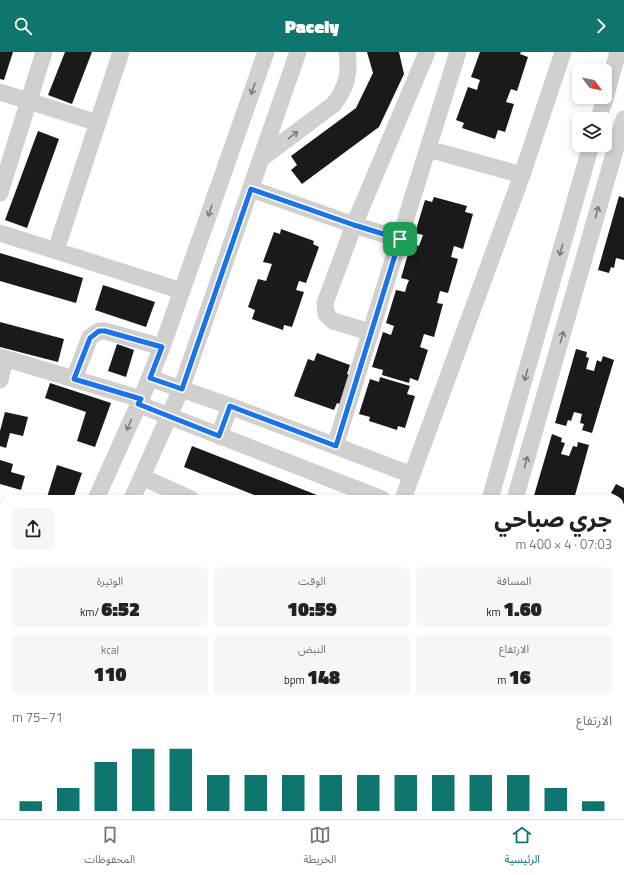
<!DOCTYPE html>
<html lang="ar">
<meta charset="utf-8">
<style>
:root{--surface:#fff;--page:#f6f6f6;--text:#222;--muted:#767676;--line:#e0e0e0;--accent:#0f766e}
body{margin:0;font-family:"Titillium Web","Noto Sans Arabic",sans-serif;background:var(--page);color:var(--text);direction:rtl;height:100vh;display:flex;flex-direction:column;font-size:15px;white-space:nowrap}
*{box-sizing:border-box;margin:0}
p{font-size:13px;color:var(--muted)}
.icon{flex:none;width:22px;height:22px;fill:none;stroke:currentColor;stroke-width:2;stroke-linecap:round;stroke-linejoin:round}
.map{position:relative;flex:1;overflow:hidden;direction:ltr}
.panel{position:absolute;left:0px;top:443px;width:624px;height:324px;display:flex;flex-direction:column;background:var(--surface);border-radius:12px 12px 0 0;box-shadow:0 2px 6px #0003;direction:rtl}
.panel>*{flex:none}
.needle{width:26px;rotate:122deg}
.controls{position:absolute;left:572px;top:12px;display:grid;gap:8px}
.controls a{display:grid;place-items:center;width:40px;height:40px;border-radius:6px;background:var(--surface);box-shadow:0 2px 6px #0003;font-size:20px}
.pin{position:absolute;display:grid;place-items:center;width:34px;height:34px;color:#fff;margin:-17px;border-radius:8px;box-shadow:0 2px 6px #0006}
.round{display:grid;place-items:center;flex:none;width:42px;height:42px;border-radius:6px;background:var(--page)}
.overview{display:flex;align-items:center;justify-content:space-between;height:68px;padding:0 12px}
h1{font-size:22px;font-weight:800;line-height:30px}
.figures{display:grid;grid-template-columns:repeat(3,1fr);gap:6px;height:68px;padding:4px 12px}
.figures div{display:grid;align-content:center;border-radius:6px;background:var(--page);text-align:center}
.figures b{font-size:20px;font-weight:800}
.figures small{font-size:11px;font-weight:400}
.figures p{font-size:11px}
.chart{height:112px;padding:8px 12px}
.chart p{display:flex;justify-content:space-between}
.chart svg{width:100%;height:72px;margin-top:4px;stroke:var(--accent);stroke-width:6}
header{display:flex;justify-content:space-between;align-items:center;height:52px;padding:0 12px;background:var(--accent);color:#fff;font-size:18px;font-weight:800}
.dock{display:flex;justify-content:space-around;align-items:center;height:56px;border-top:1px solid var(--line);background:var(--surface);font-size:11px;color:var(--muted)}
.dock a{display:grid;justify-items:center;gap:2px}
.dock .selected{color:var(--accent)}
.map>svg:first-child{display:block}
.building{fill:#1a1a1a}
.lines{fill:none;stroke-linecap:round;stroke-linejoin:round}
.minor{stroke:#d0d0d0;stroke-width:17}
.oneway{stroke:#7a7a7a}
.route-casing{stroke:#fff;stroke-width:8}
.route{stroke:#1a73e8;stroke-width:5}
</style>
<header><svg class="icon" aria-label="forward" viewBox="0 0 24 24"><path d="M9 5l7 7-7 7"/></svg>Pacely<svg class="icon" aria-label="search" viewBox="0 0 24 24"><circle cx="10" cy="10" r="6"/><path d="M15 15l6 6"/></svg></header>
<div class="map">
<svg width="624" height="767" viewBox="0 0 624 767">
<rect width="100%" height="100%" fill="#fff"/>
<path class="building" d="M0,0h13l-9,28 -4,-1z
M65,0h27l-20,52 -24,-9z
M367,0h32l5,22 -25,53 -77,57 -11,-14 6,-5 -6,-9 65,-48 17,-35z
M480,0h41l-1,2 8,3 -11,34 -6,-2 -5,13 8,2 -9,28 -7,-2 -3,9 -33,-11 2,-5 -8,-3 12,-33 9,3 1,-4 2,-6 -9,-3z
M38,79l21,8 -32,89 -22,-8z
M619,144l5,2v62l-8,-2 -2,10 -3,-1 -2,6 -11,-3z
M434,145l33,9 -2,6 8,2 -10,35 -9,-3 -3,11 7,2 -10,34 -8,-2 -3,12 6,1 -9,33 -10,-3 -4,13 8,3 -10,31 -8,-3 -1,5 -27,-8 1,-5 -11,-3 11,-35 8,3 3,-9 -8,-3 10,-33 9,2 2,-7 2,-5 -8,-2 10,-34 8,2 4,-11 -8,-2 10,-33 7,2z
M281,177l33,12 -1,3 6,3 -13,36 -7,-2 -3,9 8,2 -12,35 -8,-2 -1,5 -31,-11 3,-9 -7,-3 10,-28 8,2 6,-17 -9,-2 11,-30 6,2z
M0,201l83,25 -7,25 -76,-22z
M103,233l52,17 -9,25 -51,-17z
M0,270l64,17 -6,23 -58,-15z
M117,292l17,6 -8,27 -18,-6z
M576,297l11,3 -1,5 3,1 -3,11 8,2 3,-11 4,2 2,-6 11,4 -22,73 -10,-3 2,-6 -4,-1 2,-9 -8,-2 -3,9 -3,-1 -2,6 -11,-3z
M317,301l33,12 -3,9 6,2 -11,29 -5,-2 -3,7 -40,-14 14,-37 6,2z
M380,325l30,9 -3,8 8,2 -10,32 -7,-2 -1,4 -28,-9 1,-4 -11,-3 11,-35 9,3z
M50,331l61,20 -16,44 -18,-6 9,-29 -41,-14z
M5,360l23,5 -5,19 -13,-3 -4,15 -6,-2v-15z
M552,382l10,4 -1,4 4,1 -4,11 8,2 4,-10 4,1 1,-5 11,3 -15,54h-16l-9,-2v2h-16z
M192,394l130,51 -1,2h-57l-80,-32z
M0,408l13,4 -2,8 14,4 -4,14 -21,-6z
M57,413l25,8 -9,26h-21l-5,-2z
M616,432l8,4v16l-4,-2v-3h-4l1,-3 -6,-3z
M624,452v27l-4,-2v-19h1z
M24,763h18l9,4h-28z
M63,763h6l9,4h-16z
M148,763h44l-2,4h-33z
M478,763h21l-1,4h-21z
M513,763h27l-1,4h-27z"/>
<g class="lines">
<path class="minor" d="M0,40l98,31
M599,67l19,-67
M428,97l94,26
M262,106l72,-54c13,-18 16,-30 13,-52
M251,137l103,36 46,14
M0,141l44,-141
M0,181l182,58
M56,198l65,-198
M370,280l-37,-11 -7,-7 -1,-11 29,-78 73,-173
M0,305l141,42
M150,326l80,28 182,69
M74,327l16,-42 9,-6h6l57,16
M0,328l5,-21
M138,352l244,95
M219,384l11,-30
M335,394l123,-394
M142,425l49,22
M96,447l45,-100 21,-52 104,-295
M132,447l49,-110 117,-337
M403,447l119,-324 41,-123
M490,447l101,-354
M515,447l109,-380
M620,507l4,1
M620,540l4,4
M0,566l4,1
M620,606l4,-10
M0,665l4,-10
M0,750l4,-9
M129,763l10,4
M339,763l6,4
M108,767l1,-4
M228,767l2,-4
M311,767l4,-4
M438,767l2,-4
M555,767l2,-4"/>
</g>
<defs><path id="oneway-shaft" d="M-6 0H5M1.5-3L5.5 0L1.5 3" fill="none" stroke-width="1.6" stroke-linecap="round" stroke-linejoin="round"/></defs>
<g class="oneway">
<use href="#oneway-shaft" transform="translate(253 37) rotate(109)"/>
<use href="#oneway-shaft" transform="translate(293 83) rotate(-36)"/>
<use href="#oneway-shaft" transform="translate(210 159) rotate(109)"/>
<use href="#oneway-shaft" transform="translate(597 160) rotate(-74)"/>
<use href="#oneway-shaft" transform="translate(561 198) rotate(106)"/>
<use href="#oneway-shaft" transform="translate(562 285) rotate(-74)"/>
<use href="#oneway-shaft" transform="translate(526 323) rotate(106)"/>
<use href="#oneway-shaft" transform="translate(129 373) rotate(114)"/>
<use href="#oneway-shaft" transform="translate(526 410) rotate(-74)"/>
</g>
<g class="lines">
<g class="route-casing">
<path id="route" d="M251,137l103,36 46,14 -64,207 -106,-40 -11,30 -81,-32 3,-5 -67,-20 16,-41 9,-7h6l57,16 -12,31 32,11z"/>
</g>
<use href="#route" class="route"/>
</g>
</svg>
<div class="controls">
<a><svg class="needle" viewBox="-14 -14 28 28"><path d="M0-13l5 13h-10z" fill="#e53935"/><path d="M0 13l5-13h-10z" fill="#767676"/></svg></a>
<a><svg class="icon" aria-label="layers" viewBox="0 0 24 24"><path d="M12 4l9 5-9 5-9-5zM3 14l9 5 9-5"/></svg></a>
</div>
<div class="pin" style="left:400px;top:187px;background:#1e9e55"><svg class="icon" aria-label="arrive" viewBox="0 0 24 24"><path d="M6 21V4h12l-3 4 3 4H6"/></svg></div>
<section class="panel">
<div class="overview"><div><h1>جري صباحي</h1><p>07:03 · 4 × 400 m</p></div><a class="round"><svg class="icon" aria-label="share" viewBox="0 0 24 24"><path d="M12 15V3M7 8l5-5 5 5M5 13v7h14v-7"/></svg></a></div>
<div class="figures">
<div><p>المسافة</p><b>1.60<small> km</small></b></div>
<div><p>الوقت</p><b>10:59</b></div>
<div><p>الوتيرة</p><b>6:52<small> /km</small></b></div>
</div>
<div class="figures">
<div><p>الارتفاع</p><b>16<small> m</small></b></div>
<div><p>النبض</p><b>148<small> bpm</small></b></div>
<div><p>kcal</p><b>110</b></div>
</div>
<div class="chart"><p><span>الارتفاع</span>71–75 m</p>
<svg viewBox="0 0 160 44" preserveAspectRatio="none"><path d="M5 44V38M15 44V30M25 44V14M35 44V6M45 44V6M55 44V22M65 44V22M75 44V22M85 44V22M95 44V22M105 44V22M115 44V22M125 44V22M135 44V22M145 44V30M155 44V38"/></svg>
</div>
</section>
</div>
<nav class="dock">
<a class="selected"><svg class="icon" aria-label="home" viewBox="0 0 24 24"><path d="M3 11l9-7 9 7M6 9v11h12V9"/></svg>الرئيسية</a>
<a><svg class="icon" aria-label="map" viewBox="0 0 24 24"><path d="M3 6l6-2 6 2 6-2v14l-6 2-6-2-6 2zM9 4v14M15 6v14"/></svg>الخريطة</a>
<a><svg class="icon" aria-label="saved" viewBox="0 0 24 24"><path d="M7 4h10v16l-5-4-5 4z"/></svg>المحفوظات</a>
</nav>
